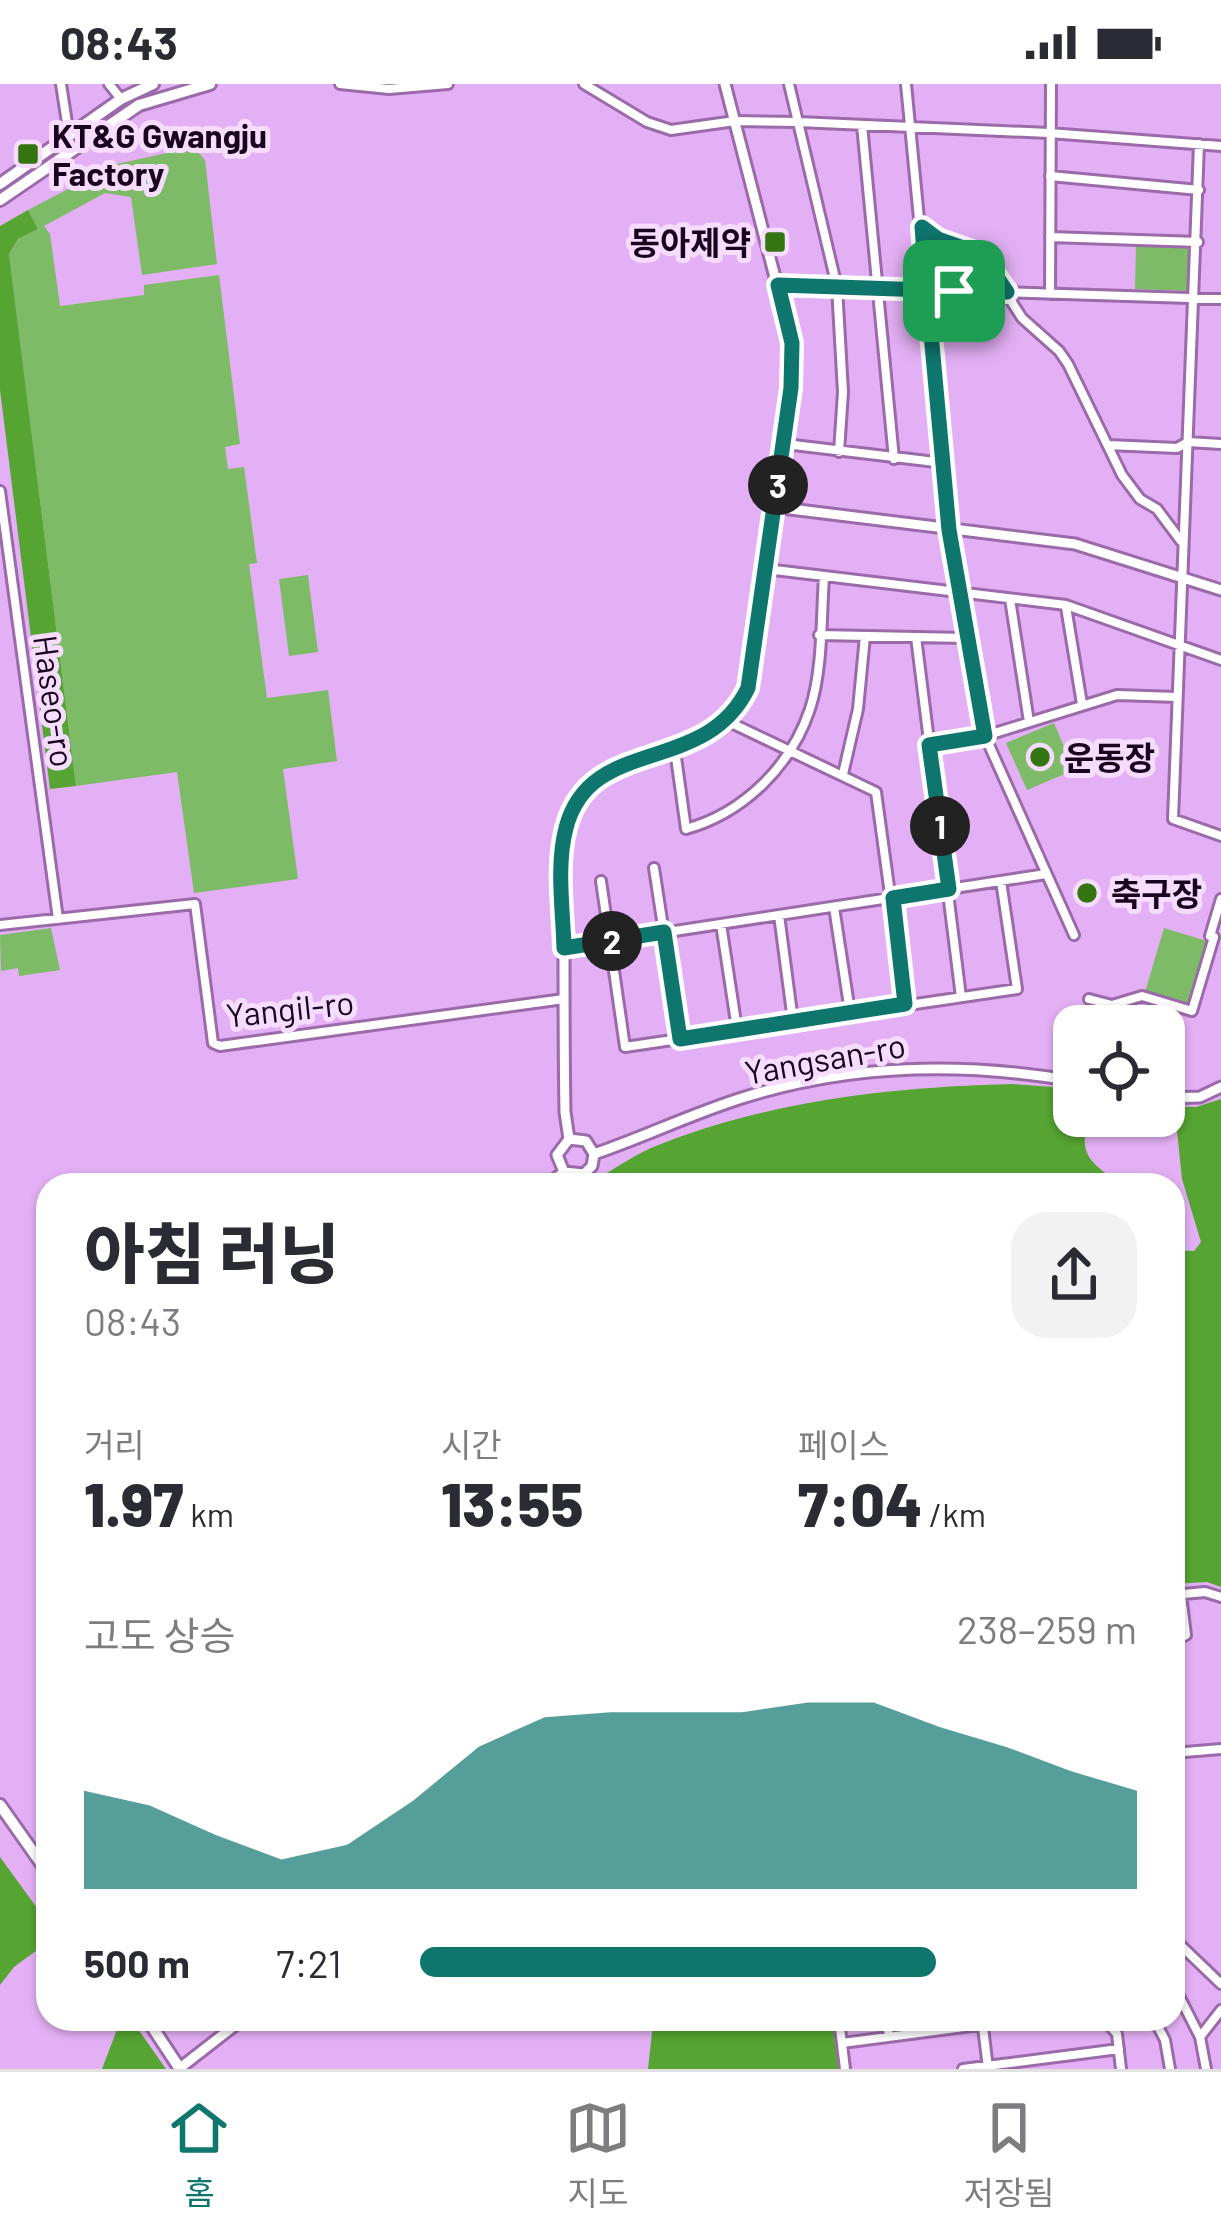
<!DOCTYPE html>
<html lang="ko">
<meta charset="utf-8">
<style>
:root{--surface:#fff;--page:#f2f2f3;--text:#2b2b33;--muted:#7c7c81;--line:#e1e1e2;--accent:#0f766e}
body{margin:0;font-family:Barlow,"Noto Sans KR",sans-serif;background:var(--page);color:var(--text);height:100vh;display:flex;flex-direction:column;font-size:45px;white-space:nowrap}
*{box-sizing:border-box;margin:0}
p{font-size:39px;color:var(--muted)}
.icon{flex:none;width:66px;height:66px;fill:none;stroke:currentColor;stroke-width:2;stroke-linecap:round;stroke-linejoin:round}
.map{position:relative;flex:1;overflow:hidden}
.details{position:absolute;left:36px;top:1089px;width:1149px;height:858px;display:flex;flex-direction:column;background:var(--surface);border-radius:36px;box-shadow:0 3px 9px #0004}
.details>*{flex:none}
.controls{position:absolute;left:1053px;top:921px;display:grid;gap:24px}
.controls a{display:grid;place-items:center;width:132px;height:132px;border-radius:24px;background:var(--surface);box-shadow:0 3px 9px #0004;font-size:60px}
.pin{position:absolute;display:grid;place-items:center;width:102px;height:102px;color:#fff;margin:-51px;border-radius:24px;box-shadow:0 6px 18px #0006}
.km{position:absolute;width:60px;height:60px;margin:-30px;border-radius:50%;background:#222;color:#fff;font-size:33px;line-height:60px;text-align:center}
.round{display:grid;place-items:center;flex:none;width:126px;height:126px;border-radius:36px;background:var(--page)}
.overview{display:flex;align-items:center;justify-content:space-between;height:204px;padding:0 48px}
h1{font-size:66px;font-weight:800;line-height:90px}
.figures{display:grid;grid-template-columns:repeat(3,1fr);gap:18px;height:204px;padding:12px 48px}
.figures div{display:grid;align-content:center}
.figures b{font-size:60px;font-weight:800}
.figures small{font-size:33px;font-weight:400}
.figures p{font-size:33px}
.chart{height:336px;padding:24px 48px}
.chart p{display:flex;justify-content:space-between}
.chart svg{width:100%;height:216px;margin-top:12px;fill:var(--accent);opacity:.7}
ul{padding:0 48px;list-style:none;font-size:39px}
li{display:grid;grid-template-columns:192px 144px 1fr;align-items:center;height:90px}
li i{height:30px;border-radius:15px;background:var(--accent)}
.status{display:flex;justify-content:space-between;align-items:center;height:84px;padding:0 60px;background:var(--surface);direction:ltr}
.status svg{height:33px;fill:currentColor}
.tabs{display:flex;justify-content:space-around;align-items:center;height:168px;border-top:3px solid var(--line);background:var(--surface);font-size:33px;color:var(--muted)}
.tabs a{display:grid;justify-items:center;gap:6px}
.tabs .on{color:var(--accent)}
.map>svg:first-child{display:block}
.green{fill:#7dbb66}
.forest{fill:#56a532}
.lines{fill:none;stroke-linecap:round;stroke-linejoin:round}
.minor-casing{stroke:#9a6aa9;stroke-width:14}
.tertiary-casing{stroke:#9a6aa9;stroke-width:15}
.secondary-casing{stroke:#9a6aa9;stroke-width:16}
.minor{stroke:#fff;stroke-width:8}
.tertiary{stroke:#fff;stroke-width:9}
.secondary{stroke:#fff;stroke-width:10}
.route-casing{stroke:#fff;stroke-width:24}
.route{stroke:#0f766e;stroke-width:15}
.poi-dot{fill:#347511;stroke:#f6dcff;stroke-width:4.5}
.labels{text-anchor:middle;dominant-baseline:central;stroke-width:10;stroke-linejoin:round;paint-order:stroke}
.poi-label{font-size:33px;font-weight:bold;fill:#19061e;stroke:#f6dcff;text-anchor:start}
.street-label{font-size:33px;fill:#19061e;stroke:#f6dcff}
</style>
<div class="status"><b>08:43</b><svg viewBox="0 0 49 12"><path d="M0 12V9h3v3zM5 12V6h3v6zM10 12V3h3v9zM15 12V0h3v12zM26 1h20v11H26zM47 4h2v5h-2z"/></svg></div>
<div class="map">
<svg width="1221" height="1985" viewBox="0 0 1221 1985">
<rect width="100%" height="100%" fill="#e4b0f5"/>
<path class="green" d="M194,63l11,13 12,104 -75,11 -11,-78 -26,-4 -61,33 6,8 10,72 84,-11v-10l75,-10 21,169 -15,3 3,22 16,-2 13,96 -8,1 18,134 61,-8 9,71 -54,8 15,110 -104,14 -17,-121 -101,14 -67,-532 9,-15 20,-10 -10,-19 67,-35 -1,-6z
M1136,162l53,2 -1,43 -53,-2z
M308,491l10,77 -29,4 -10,-77z
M1054,639l20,47 -47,20 -21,-47z
M51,844l9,42 -41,6 -1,-8 -17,3 -1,-36z
M1164,844l46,14 -20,64 -45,-14z"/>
<path class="forest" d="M28,126l10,19 -20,10 -9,15 67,532 -26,3 -50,-399v-164z
M1013,1000l40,3 10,24 22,25c-3,25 17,33 35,49h-533c21,-12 42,-27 64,-37 114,-47 240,-61 362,-64z
M1221,1015v488l-14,-5 -34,2v-334l21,1 7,-9 -19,-63 -7,-67 -4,-6 25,1z
M0,1773l48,66v19l-34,25 -14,18z
M121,1935h10l35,50h-64z
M650,1935h184l7,50h-193l5,-46z"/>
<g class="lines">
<g class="minor-casing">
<path id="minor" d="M61,0l6,39 8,11
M109,0l12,15
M340,0l49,5 59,-5
M584,0l63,38 24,8 64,-9 63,1 251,11 172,13
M789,0l48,203 6,105 -4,60
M906,0l43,446 36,206 89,199
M862,41l32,334
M1199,60l-26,675 48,17
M1050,92l149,14
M922,143l16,12 43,15 41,64 37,33 9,13 54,111 18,24 17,10 24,32
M1050,153l148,5
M778,201l443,14
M1050,210l1,-210
M785,360l159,19
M1108,361l69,3 11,-6 33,2
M0,407l58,428
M766,485l300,36 155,55
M1010,515l19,123
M1066,523l16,97
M819,551l147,3
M916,553l45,360
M727,637l149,71 29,212
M930,661l55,-9 132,-41 60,2
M675,666l11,79c58,-16 105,-63 124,-120 13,-40 11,-90 14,-132
M843,690l15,-65 7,-73
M654,784l26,170
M601,797l24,166 392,-58 -16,-108
M834,823l16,105
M779,831l14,106
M721,840l16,105
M0,841l195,-21 18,139 7,3 344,-47
M564,864l482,-74
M1089,915l23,6 30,-9 50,15 22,-74 -4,-1 11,-37
M1173,1511l32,-3 16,5
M1173,1557l13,-6 -5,-40
M1173,1669l48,-4
M1173,1854l48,46
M1173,1900l27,53 6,32
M839,1935l6,50
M887,1935l2,18
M982,1935l6,49
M1104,1935l13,15 4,35
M1154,1935l11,21 5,29
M1200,1953l21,-27
M842,1959l184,-24
M963,1985l156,-20"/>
</g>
<g class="tertiary-casing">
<path id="tertiary" d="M774,423l301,37 146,46
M1164,1014l36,-1 21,-10
M569,1055l-4,-27c-1,-55 -1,-110 -1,-165 0,-42 -14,-98 8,-136 51,-88 163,-29 183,-155l30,-212 7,-101 -67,-259
M569,1055l17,2 8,13
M594,1070c50,-17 97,-40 148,-56 107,-34 222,-36 332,-17
M564,1088l20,2 8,-8 2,-12
M564,1088l-7,-17 12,-16
M547,1101l17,-13
M180,1984l63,-49"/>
</g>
<g class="secondary-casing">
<path id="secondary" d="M0,100l121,-85 32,-15
M0,116l139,-95 71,-21
M0,1721l48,68
M147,1935l33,50"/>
</g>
<use href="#minor" class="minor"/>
<use href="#tertiary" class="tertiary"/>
<use href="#secondary" class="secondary"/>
</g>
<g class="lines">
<g class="route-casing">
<path id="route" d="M954,207l-27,-1 22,240 36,206 -56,9 20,144 -56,9 12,106 -225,35 -16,-107 -100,16c-1,-39 -8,-82 2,-120 24,-94 139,-51 182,-140l43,-300 1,-45 -14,-58 149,5 -5,-63 16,12 43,15 26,38 -53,-1"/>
</g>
<use href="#route" class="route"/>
</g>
<g class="poi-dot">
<rect x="16" y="58" width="24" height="24" rx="6"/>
<rect x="763" y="146" width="24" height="24" rx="6"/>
<circle cx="1040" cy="673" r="12"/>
<circle cx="1087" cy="809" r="12"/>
</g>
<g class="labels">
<g class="poi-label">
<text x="52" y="51">KT&amp;G Gwangju<tspan x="52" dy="38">Factory</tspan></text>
<text x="751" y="158" text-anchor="end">동아제약</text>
<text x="1064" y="673">운동장</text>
<text x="1111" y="809">축구장</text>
</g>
<g class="street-label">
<text transform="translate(55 617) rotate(82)">Haseo-ro</text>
<text transform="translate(290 924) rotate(-6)">Yangil-ro</text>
<text transform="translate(825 974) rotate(-10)">Yangsan-ro</text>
</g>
</g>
</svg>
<div class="controls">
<a><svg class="icon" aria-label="locate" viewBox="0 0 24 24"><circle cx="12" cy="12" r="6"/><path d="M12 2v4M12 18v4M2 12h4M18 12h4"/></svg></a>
</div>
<div class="pin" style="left:954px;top:207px;background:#1e9e55"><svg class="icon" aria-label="arrive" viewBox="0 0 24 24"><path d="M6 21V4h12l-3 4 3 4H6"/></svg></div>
<b class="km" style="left:940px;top:742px">1</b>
<b class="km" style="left:612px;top:857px">2</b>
<b class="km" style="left:778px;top:401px">3</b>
<section class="details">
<div class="overview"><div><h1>아침 러닝</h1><p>08:43</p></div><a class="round"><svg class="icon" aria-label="share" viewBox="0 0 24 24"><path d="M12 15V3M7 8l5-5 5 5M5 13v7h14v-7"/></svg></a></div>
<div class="figures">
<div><p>거리</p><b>1.97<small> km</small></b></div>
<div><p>시간</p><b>13:55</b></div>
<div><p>페이스</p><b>7:04<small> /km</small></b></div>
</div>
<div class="chart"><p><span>고도 상승</span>238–259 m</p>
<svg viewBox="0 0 160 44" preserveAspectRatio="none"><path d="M0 44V24L10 27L20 33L30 38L40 35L50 26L60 15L70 9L80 8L90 8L100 8L110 6L120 6L130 11L140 15L150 20L160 24V44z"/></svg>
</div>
<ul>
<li><b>500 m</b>7:21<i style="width:72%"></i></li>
</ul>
</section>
</div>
<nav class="tabs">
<a class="on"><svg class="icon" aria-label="home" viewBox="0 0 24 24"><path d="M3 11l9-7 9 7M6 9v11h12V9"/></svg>홈</a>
<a><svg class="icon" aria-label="map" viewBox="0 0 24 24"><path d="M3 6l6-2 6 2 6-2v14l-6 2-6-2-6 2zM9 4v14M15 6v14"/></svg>지도</a>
<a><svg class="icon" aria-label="saved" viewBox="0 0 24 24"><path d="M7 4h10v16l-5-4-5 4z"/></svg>저장됨</a>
</nav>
